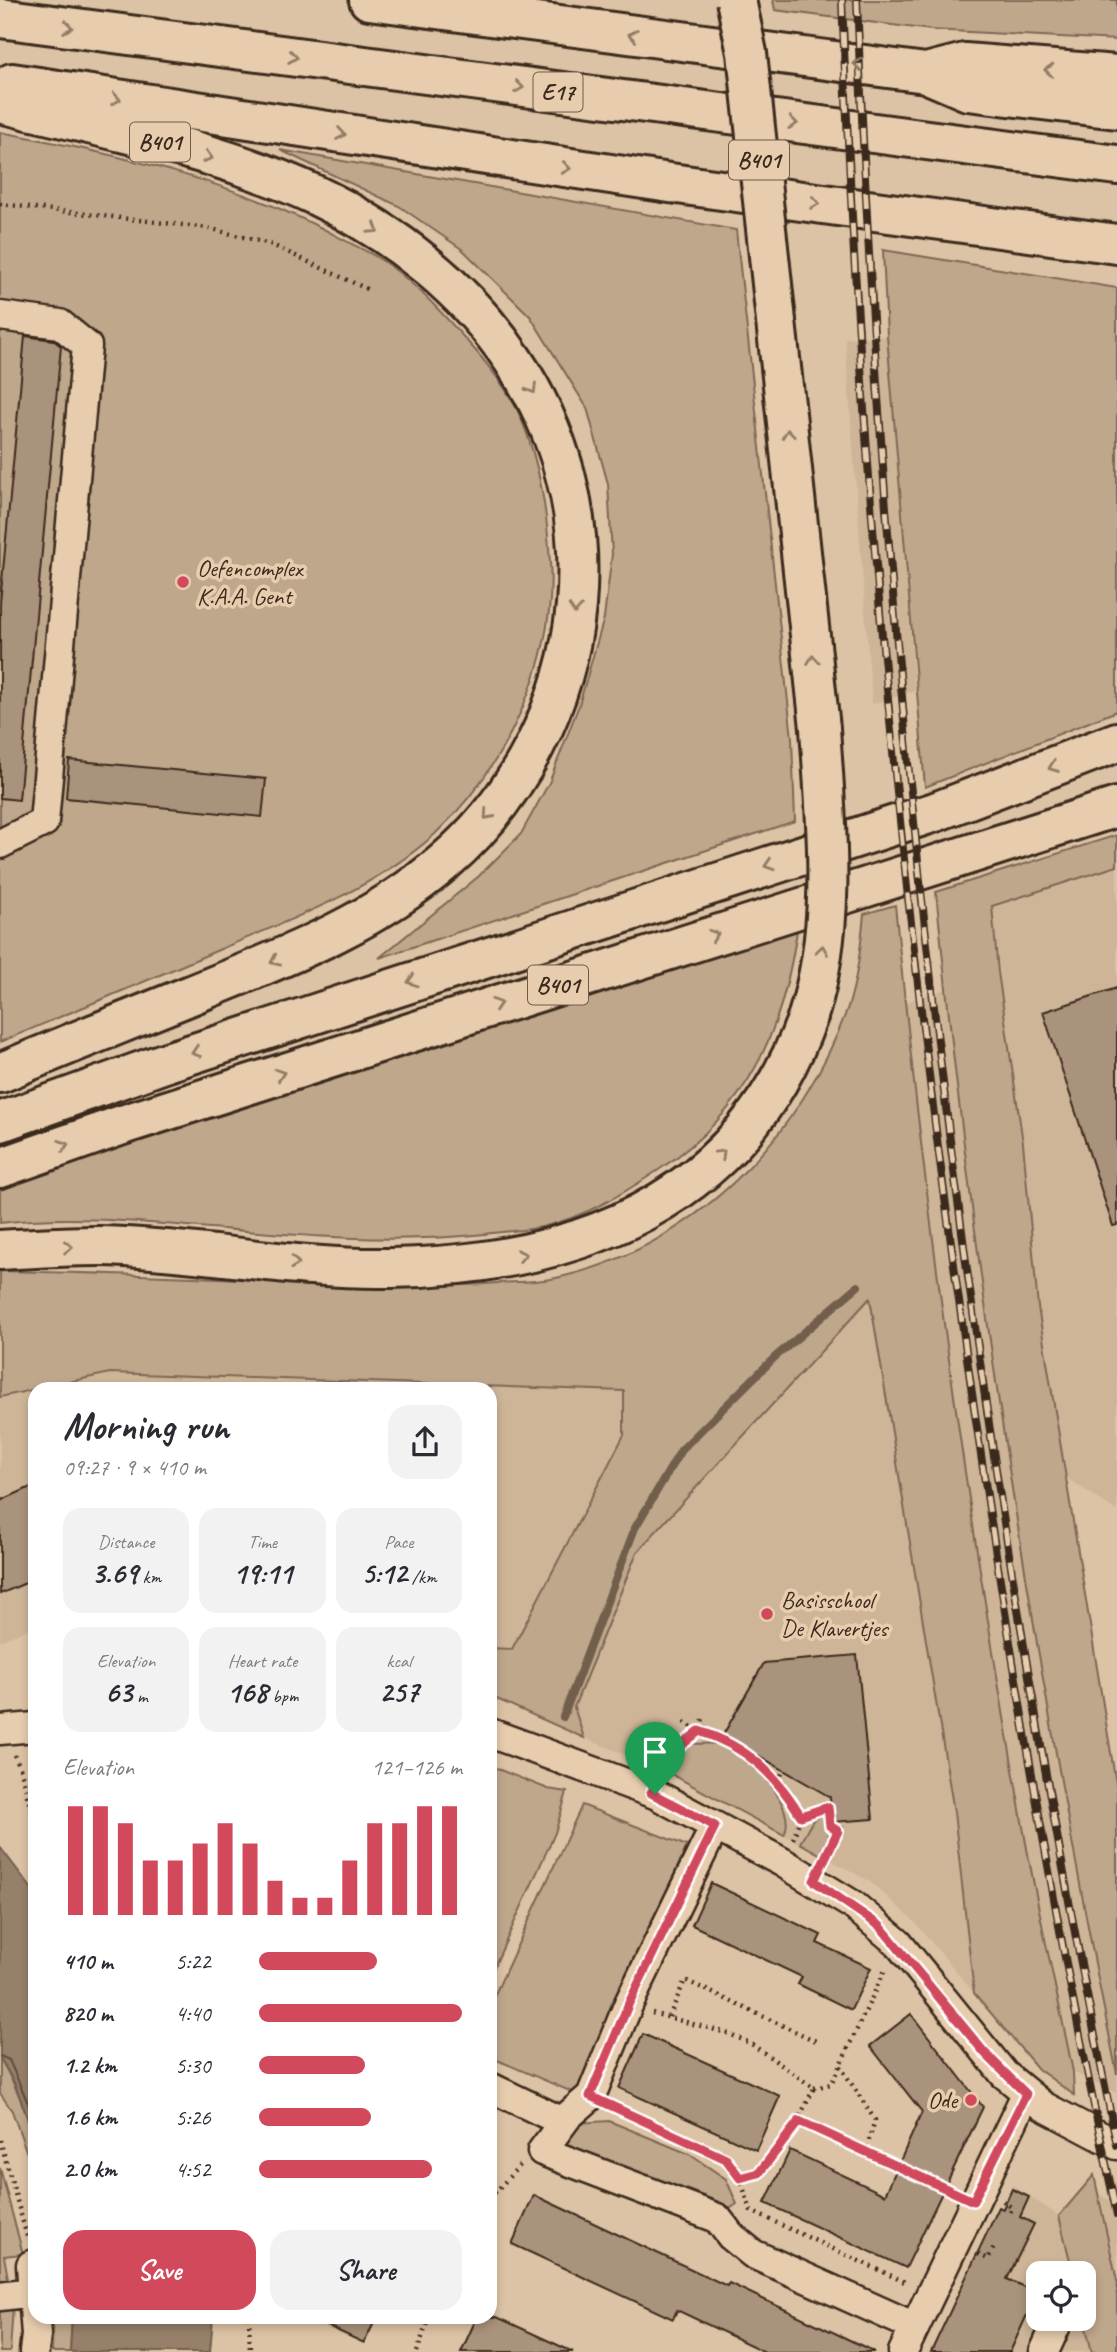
<!DOCTYPE html>
<meta charset="utf-8">
<style>
:root{--surface:#fff;--page:#f2f2f3;--text:#2b2b33;--muted:#7c7c81;--accent:#d1495b}
body{margin:0;font-family:Caveat,sans-serif;background:var(--page);color:var(--text);height:100vh;display:flex;flex-direction:column;font-size:26px;white-space:nowrap}
*{box-sizing:border-box;margin:0}
p{font-size:23px;color:var(--muted)}
.icon{flex:none;width:38px;height:38px;fill:none;stroke:currentColor;stroke-width:2;stroke-linecap:round;stroke-linejoin:round}
.map{position:relative;flex:1;overflow:hidden}
.side{position:absolute;left:28px;top:1382px;width:469px;height:942px;display:flex;flex-direction:column;background:var(--surface);border-radius:21px;box-shadow:0 4px 10px #0003}
.side>*{flex:none}
.fabs{position:absolute;left:1026px;top:2261px;display:grid;gap:14px}
.fabs a{display:grid;place-items:center;width:70px;height:70px;border-radius:14px;background:var(--surface);box-shadow:0 4px 10px #0003;font-size:35px}
.pin{position:absolute;display:grid;place-items:center;width:60px;height:60px;color:#fff;margin:-72px -30px;border-radius:50% 50% 50% 0;rotate:-45deg;box-shadow:0 0 7px #0007}
.pin .icon{rotate:45deg}
.round{display:grid;place-items:center;flex:none;width:74px;height:74px;border-radius:21px;background:var(--page)}
.summary{display:flex;align-items:center;justify-content:space-between;height:119px;padding:0 35px}
h1{font-size:38px;font-weight:700;line-height:52px}
.figures{display:grid;grid-template-columns:repeat(3,1fr);gap:10px;height:119px;padding:7px 35px}
.figures div{display:grid;align-content:center;border-radius:18px;background:var(--page);text-align:center}
.figures b{font-size:30px;font-weight:700}
.figures small{font-size:19px;font-weight:400}
.figures p{font-size:19px}
.chart{height:196px;padding:14px 35px}
.chart p{display:flex;justify-content:space-between}
.chart svg{width:100%;height:126px;margin-top:7px;stroke:var(--accent);stroke-width:6}
.action{display:flex;gap:14px;margin-top:auto;padding:14px 35px}
.action a{flex:1;height:80px;border-radius:21px;background:var(--accent);color:#fff;font-size:28px;font-weight:700;line-height:80px;text-align:center}
.action a+a{background:var(--page);color:var(--text)}
ul{padding:0 35px;list-style:none;font-size:23px}
li{display:grid;grid-template-columns:112px 84px 1fr;align-items:center;height:52px}
li i{height:18px;border-radius:9px;background:var(--accent)}
.map>svg:first-child{display:block}
.built{fill:#ceb598}
.green{fill:#bfa78c;stroke:#7d6855;stroke-width:2}
.water{fill:#96806a;stroke:#725e4c;stroke-width:2}
.lines{fill:none;stroke-linecap:round;stroke-linejoin:round}
.shore{stroke:#5f4c3c;stroke-width:2}
.stream{stroke:#725e4c;stroke-width:8}
.building{fill:#aa937b;stroke:#3b2a1e;stroke-width:2}
.minor-casing{stroke:#3b2a1e;stroke-width:33}
.highway-casing{stroke:#3b2a1e;stroke-width:44}
.path{stroke:#3b2a1e;stroke-width:4.5;stroke-dasharray:2 5;stroke-linecap:butt}
.minor{stroke:#e7cdae;stroke-width:28}
.highway{stroke:#e7cdae;stroke-width:38}
.rail-casing{stroke:#3b2a1e;stroke-width:8}
.rail{stroke:#e7cdae;stroke-width:5;stroke-dasharray:16;stroke-linecap:butt}
.highway-bridge-casing{stroke:#3b2a1e;stroke-width:44;stroke-linecap:butt}
.highway-bridge{stroke:#e7cdae;stroke-width:38}
.oneway{stroke:#917c66}
.route-casing{stroke:#fff;stroke-width:14}
.route{stroke:#d1495b;stroke-width:9}
.poi-dot{fill:#d1495b;stroke:#e7cdae;stroke-width:2.5}
.labels{text-anchor:middle;dominant-baseline:central;stroke-width:7;stroke-linejoin:round;paint-order:stroke}
.shield{fill:#e7cdae;stroke:#6f5b49;stroke-width:2}
.shield-label{font-size:23px;font-weight:bold;fill:#3b2a1e}
.poi-label{font-size:24px;fill:#3b2a1e;stroke:#e7cdae;text-anchor:start}
</style>
<div class="map">
<svg width="1117" height="2352" viewBox="0 0 1117 2352">
<rect width="100%" height="100%" fill="#ddc3a5"/>
<filter id="ink" filterUnits="userSpaceOnUse"><feTurbulence type="fractalNoise" baseFrequency=".0143" numOctaves="2"/><feDisplacementMap in="SourceGraphic" scale="14" xChannelSelector="R" yChannelSelector="G"/><feConvolveMatrix kernelMatrix="1 2 1 2 8 2 1 2 1" color-interpolation-filters="sRGB"/></filter>
<g filter="url(#ink)">
<path class="built" d="M887,336l28,355 -43,13 -27,-366z
M1117,866v645l-52,-34 -27,-170 -46,-402z
M946,989l93,669 35,203 43,213v19l-44,-21 -54,-264 -40,-240 -37,-254 -37,-312z
M870,1298l90,550 14,145 -61,-73 -44,-39 -205,-111 -80,-32 -10,-31 63,-155z
M110,1373l514,18v44l-112,214 -22,-1v-258h-453z
M35,1390v236l-35,15v-243z
M1012,2185l47,31 14,57h-35v46h45v-3l9,36h-161z
M1100,2195l17,9v77v-1z"/>
<path class="green" d="M773,0h344v40l-186,-10 -156,-20z
M0,132c118,22 243,51 348,110 14,7 29,14 41,23 29,21 54,49 78,76 20,22 42,49 54,77 19,46 26,94 29,144 7,98 -44,205 -115,272 -61,55 -138,83 -212,114 -74,32 -149,63 -223,94z
M280,150l456,80 56,508 3,83 -416,137 100,-82 42,-42 28,-51 30,-78 25,-87 8,-64 -4,-70 -21,-76 -57,-92 -67,-66 -64,-44z
M883,250l234,38v423l-192,76 -38,-451z
M1117,835v31l-125,40 6,66 25,171 15,164 79,483v284c-79,-390 -142,-785 -181,-1182z
M895,905c30,301 71,601 124,899 15,90 36,179 54,268l1,23 -36,-26 -64,-76 -20,-181 -84,-514 -233,254 -63,155 10,31 -94,-42v-48l22,1 112,-214v-44l-514,-18 -110,24v-126c102,2 204,6 305,11 65,3 128,6 193,1 17,-1 36,-1 53,-4 141,-28 252,-143 298,-275 9,-29 12,-60 15,-90z
M797,931c-15,102 -49,180 -137,238 -36,24 -74,48 -118,58 -18,4 -38,4 -57,7 -92,10 -183,2 -274,-6 -70,-6 -141,-14 -211,-5v-33l134,-47z
M686,1743c11,2 30,-1 38,2 25,8 75,62 60,90l-117,-63z
M490,1766l58,23 19,3 -12,41 -65,143z
M582,1805l105,41 -19,43 13,7 -102,199 -89,-38v-52z
M826,1812l3,27 -6,17 -23,-13 13,-23z
M0,2058c23,41 35,70 35,118l-23,-65 -12,-18z
M609,2121l80,33 37,25 11,25 -13,9 -159,-58 -5,-16 18,-16z
M0,2168l23,86 -19,2 9,50 -3,46h-10z
M1094,2175l23,106v71h-25l-9,-36v-43h-10l-14,-57z
M53,2317h19l-2,35h-18z"/>
<path class="water" d="M0,1847l35,46v246l-20,-55 -15,-26z
M72,2317h141l-3,35h-140z"/>
<g class="lines">
<path class="shore" d="M0,2056l9,4 26,59"/>
<path class="stream" d="M563,1717l72,-189 46,-78 93,-92 84,-72"/>
</g>
<path class="building" d="M25,336l28,4 8,6 -42,454 -19,-2v-195z
M69,760l197,19 -4,38 -196,-19z
M1117,988v237l-4,1 -70,-214z
M35,1485v94l-35,15v-93z
M857,1655l16,164 -40,3 -3,-25 -107,-62 41,-72z
M711,1883l110,52 -4,8 54,25 -20,42 -53,-26 4,-7 -110,-52z
M911,2014l72,93 -77,161 -141,-65 25,-53 95,45 37,-83 -52,-66z
M643,2034l137,62 -24,54 -137,-62z
M1012,2189l17,8 -9,20 14,7 -27,55 30,14 -27,59h-79l68,-145 4,2z
M534,2195l193,91 2,-3 146,69h-110l-88,-42 -4,9 -161,-75z
M308,2317h69l-13,26z
M477,2317h20l76,35h-112z"/>
<g class="lines">
<g class="minor-casing">
<path id="minor" d="M0,316l60,8 27,22 -43,476 -44,22
M0,1730l35,-3
M490,1733l165,61 127,68 71,43 45,38 106,131 39,32 74,39
M715,1826l-86,177 -38,93 -23,20 -26,35 175,67 14,18 22,18 162,73
M490,2087l73,35
M31,2265l5,70 -2,17
M0,2296l33,-4
M903,2352l123,-258
M1044,2352l15,-33"/>
</g>
<g class="highway-casing">
<path id="highway" d="M369,0l557,73 42,18 149,18
M0,18l1117,147
M926,73l39,-10 152,12
M12,83l658,100 447,61
M0,103c105,26 217,46 315,92 163,77 277,225 261,410 -9,97 -57,193 -132,257 -69,60 -154,93 -238,127 -69,28 -138,55 -206,84
M776,321l44,407
M0,1122l167,-60 768,-250 182,-70
M0,1168l125,-44 992,-317
M0,1250c33,-2 67,-4 100,-4 97,2 194,24 291,22 185,-3 351,-65 417,-252"/>
</g>
<path class="path" d="M0,204l208,24 62,16 99,46
M684,1722l15,9 4,-12
M14,1755c12,20 10,42 21,62
M663,1771l13,-21 23,-19c49,16 75,43 102,85
M779,1782l4,-12
M828,1807l2,19 8,5
M793,1839l8,-23 30,-11
M826,1859l19,-38
M652,2013l75,20 23,10 64,45c-17,33 -35,80 -74,90
M669,2017l16,-37 133,62
M840,2066l35,54 -10,33
M814,2088l17,-4 55,-116
M613,2106l113,53 14,19 11,33 156,72
M799,2121l154,71
M0,2140l28,100
M490,2198l30,-33
M1003,2201l9,7 -2,5
M978,2254l10,5 7,-14
M249,2317l1,35
M417,2352l12,-35"/>
<use href="#minor" class="minor"/>
<use href="#highway" class="highway"/>
<g class="rail-casing">
<path id="rail" d="M842,0c16,438 56,874 118,1308 42,304 92,607 157,907
M857,0c27,720 114,1439 260,2145"/>
</g>
<use href="#rail" class="rail"/>
<g class="highway-bridge-casing">
<path id="highway-bridge" d="M736,0l11,53 29,268
M808,1016c30,-94 18,-192 12,-288"/>
</g>
<use href="#highway-bridge" class="highway-bridge"/>
</g>
<defs><path id="oneway-chevron" d="M-2-3.5L2.5 0L-2 3.5" fill="none" stroke-width="1.6" stroke-linecap="round" stroke-linejoin="round" transform="scale(1.75)"/></defs>
<g class="oneway">
<use href="#oneway-chevron" transform="translate(68 27) rotate(8)"/>
<use href="#oneway-chevron" transform="translate(633 35) rotate(-172)"/>
<use href="#oneway-chevron" transform="translate(293 57) rotate(8)"/>
<use href="#oneway-chevron" transform="translate(858 64) rotate(-173)"/>
<use href="#oneway-chevron" transform="translate(1049 70) rotate(-175)"/>
<use href="#oneway-chevron" transform="translate(519 87) rotate(8)"/>
<use href="#oneway-chevron" transform="translate(116 99) rotate(9)"/>
<use href="#oneway-chevron" transform="translate(793 123) rotate(7)"/>
<use href="#oneway-chevron" transform="translate(341 134) rotate(9)"/>
<use href="#oneway-chevron" transform="translate(208 157) rotate(17)"/>
<use href="#oneway-chevron" transform="translate(566 168) rotate(8)"/>
<use href="#oneway-chevron" transform="translate(815 203) rotate(8)"/>
<use href="#oneway-chevron" transform="translate(374 229) rotate(33)"/>
<use href="#oneway-chevron" transform="translate(532 389) rotate(59)"/>
<use href="#oneway-chevron" transform="translate(788 434) rotate(-96)"/>
<use href="#oneway-chevron" transform="translate(575 609) rotate(95)"/>
<use href="#oneway-chevron" transform="translate(813 660) rotate(-96)"/>
<use href="#oneway-chevron" transform="translate(1053 767) rotate(159)"/>
<use href="#oneway-chevron" transform="translate(488 815) rotate(132)"/>
<use href="#oneway-chevron" transform="translate(769 865) rotate(162)"/>
<use href="#oneway-chevron" transform="translate(714 935) rotate(-18)"/>
<use href="#oneway-chevron" transform="translate(822 950) rotate(-81)"/>
<use href="#oneway-chevron" transform="translate(275 961) rotate(156)"/>
<use href="#oneway-chevron" transform="translate(412 981) rotate(162)"/>
<use href="#oneway-chevron" transform="translate(497 1004) rotate(-18)"/>
<use href="#oneway-chevron" transform="translate(196 1052) rotate(162)"/>
<use href="#oneway-chevron" transform="translate(280 1074) rotate(-18)"/>
<use href="#oneway-chevron" transform="translate(64 1145) rotate(-19)"/>
<use href="#oneway-chevron" transform="translate(721 1154) rotate(-44)"/>
<use href="#oneway-chevron" transform="translate(68 1247) rotate(-1)"/>
<use href="#oneway-chevron" transform="translate(522 1255) rotate(-11)"/>
<use href="#oneway-chevron" transform="translate(295 1263) rotate(5)"/>
</g>
</g>
<g class="lines" filter="url(#ink)">
<g class="route-casing">
<path id="route" d="M699,1731c49,16 76,43 102,85l27,-9 2,19 8,5 -24,50 66,45 104,126 42,42 -53,107 -174,-80 -40,52 -19,5 -14,-19 -136,-63 39,-93 86,-177 -64,-33 25,-43z"/>
</g>
<use href="#route" class="route"/>
</g>
<g class="poi-dot">
<circle cx="183" cy="582" r="7"/>
<circle cx="767" cy="1614" r="7"/>
<circle cx="971" cy="2100" r="7"/>
</g>
<g class="labels">
<g class="shield">
<rect x="533.5" y="72.5" width="49" height="39" rx="5"/>
<rect x="130" y="122.5" width="60" height="39" rx="5"/>
<rect x="729" y="140.5" width="60" height="39" rx="5"/>
<rect x="528" y="965.5" width="60" height="39" rx="5"/>
</g>
<g class="shield-label">
<text x="558" y="92">E17</text>
<text x="160" y="142">B401</text>
<text x="759" y="160">B401</text>
<text x="558" y="985">B401</text>
</g>
<g class="poi-label">
<text x="197" y="568">Oefencomplex<tspan x="197" dy="28">K.A.A. Gent</tspan></text>
<text x="781" y="1600">Basisschool<tspan x="781" dy="28">De Klavertjes</tspan></text>
<text x="957" y="2100" text-anchor="end">Ode</text>
</g>
</g>
</svg>
<div class="fabs">
<a><svg class="icon" aria-label="locate" viewBox="0 0 24 24"><circle cx="12" cy="12" r="6"/><path d="M12 2v4M12 18v4M2 12h4M18 12h4"/></svg></a>
</div>
<div class="pin" style="left:655px;top:1794px;background:#1e9e55"><svg class="icon" aria-label="arrive" viewBox="0 0 24 24"><path d="M6 21V4h12l-3 4 3 4H6"/></svg></div>
<section class="side">
<div class="summary"><div><h1>Morning run</h1><p>09:27 · 9 × 410 m</p></div><a class="round"><svg class="icon" aria-label="share" viewBox="0 0 24 24"><path d="M12 15V3M7 8l5-5 5 5M5 13v7h14v-7"/></svg></a></div>
<div class="figures">
<div><p>Distance</p><b>3.69<small> km</small></b></div>
<div><p>Time</p><b>19:11</b></div>
<div><p>Pace</p><b>5:12<small> /km</small></b></div>
</div>
<div class="figures">
<div><p>Elevation</p><b>63<small> m</small></b></div>
<div><p>Heart rate</p><b>168<small> bpm</small></b></div>
<div><p>kcal</p><b>257</b></div>
</div>
<div class="chart"><p><span>Elevation</span>121–126 m</p>
<svg viewBox="0 0 160 44" preserveAspectRatio="none"><path d="M5 44V6M15 44V6M25 44V12M35 44V25M45 44V25M55 44V19M65 44V12M75 44V19M85 44V32M95 44V38M105 44V38M115 44V25M125 44V12M135 44V12M145 44V6M155 44V6"/></svg>
</div>
<ul>
<li><b>410 m</b>5:22<i style="width:58%"></i></li>
<li><b>820 m</b>4:40<i style="width:100%"></i></li>
<li><b>1.2 km</b>5:30<i style="width:52%"></i></li>
<li><b>1.6 km</b>5:26<i style="width:55%"></i></li>
<li><b>2.0 km</b>4:52<i style="width:85%"></i></li>
</ul>
<div class="action"><a>Save</a><a>Share</a></div>
</section>
</div>
